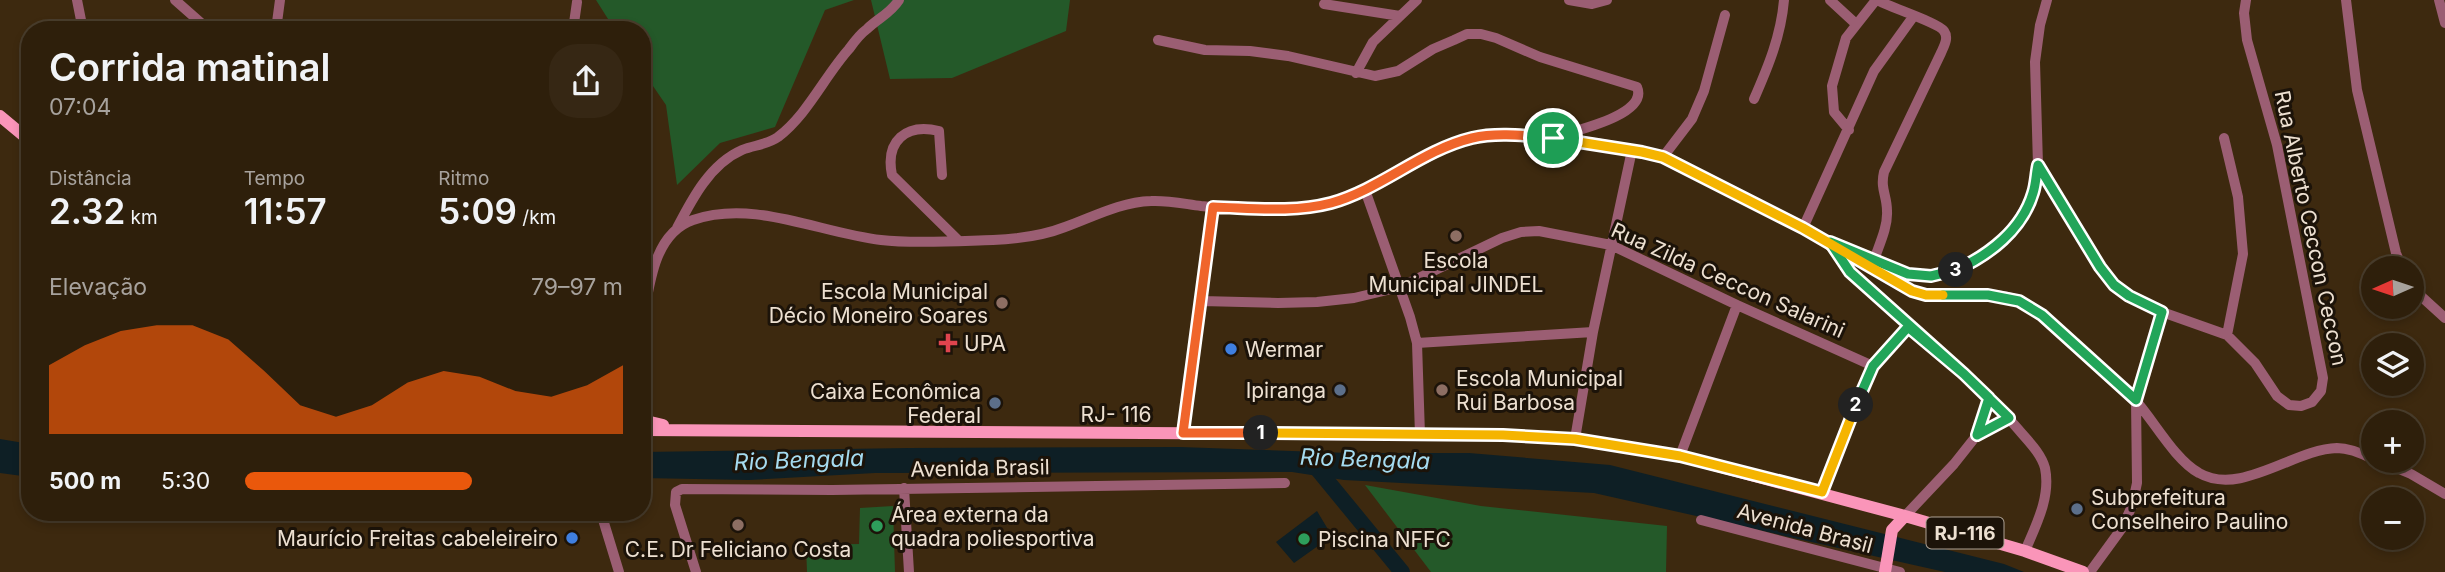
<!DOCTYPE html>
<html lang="pt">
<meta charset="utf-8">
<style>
:root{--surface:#2e1f0b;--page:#362714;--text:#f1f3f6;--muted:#a7a29d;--line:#493d2c;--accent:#ea580c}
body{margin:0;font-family:Inter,sans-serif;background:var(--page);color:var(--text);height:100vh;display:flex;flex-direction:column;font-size:26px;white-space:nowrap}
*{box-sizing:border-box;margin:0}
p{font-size:23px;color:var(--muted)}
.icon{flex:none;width:38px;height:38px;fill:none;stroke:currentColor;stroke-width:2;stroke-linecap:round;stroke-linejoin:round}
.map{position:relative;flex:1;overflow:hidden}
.panel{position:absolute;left:21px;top:21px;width:630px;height:500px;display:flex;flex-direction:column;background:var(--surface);border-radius:28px;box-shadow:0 4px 10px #0003,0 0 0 2px var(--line)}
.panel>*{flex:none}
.needle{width:46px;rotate:267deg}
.controls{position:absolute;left:2361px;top:256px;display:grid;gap:14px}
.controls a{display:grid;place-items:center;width:63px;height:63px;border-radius:50%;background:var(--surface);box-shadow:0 4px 10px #0003,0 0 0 2px var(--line);font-size:35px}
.pin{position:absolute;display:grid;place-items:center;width:60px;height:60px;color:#fff;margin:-30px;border:4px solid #fff;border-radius:50%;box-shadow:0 2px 7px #0007}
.km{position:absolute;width:35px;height:35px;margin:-18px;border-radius:50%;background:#222;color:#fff;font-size:19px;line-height:35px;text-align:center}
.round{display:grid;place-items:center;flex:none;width:74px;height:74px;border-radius:28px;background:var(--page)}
.summary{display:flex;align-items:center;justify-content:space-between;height:119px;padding:0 28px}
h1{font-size:38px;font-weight:600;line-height:52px}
.stats{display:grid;grid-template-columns:repeat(3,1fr);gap:10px;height:119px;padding:7px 28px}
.stats div{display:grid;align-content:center}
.stats b{font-size:35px;font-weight:600}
.stats small{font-size:19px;font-weight:400}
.stats p{font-size:19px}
.chart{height:196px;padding:14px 28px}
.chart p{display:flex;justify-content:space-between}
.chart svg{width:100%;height:126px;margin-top:7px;fill:var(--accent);opacity:.7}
ul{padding:0 28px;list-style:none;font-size:23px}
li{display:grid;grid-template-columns:112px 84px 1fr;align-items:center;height:52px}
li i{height:18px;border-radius:9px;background:var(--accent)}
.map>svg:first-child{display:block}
.green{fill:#245929}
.water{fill:#0e1f25}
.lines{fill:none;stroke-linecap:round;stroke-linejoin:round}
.river{stroke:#0e1f25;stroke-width:16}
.minor{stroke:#9b5e73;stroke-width:10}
.major{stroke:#fa95b9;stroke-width:12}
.split-1-casing{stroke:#fff;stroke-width:14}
.split-2-casing{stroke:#fff;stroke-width:14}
.split-3-casing{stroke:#fff;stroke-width:14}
.split-4-casing{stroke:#fff;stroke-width:14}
.split-5-casing{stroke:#fff;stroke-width:14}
.split-1{stroke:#f0652b;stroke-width:9}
.split-2{stroke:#f5b400;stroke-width:9}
.split-3{stroke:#22a559;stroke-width:9}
.split-4{stroke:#22a559;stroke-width:9}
.split-5{stroke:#f5b400;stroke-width:9}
.education-dot{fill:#8d6e63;stroke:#1c1309;stroke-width:2.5}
.health-dot{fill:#e0444e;stroke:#1c1309;stroke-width:2.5}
.shop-dot{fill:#3f7fe0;stroke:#1c1309;stroke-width:2.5}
.service-dot{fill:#5c6f8a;stroke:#1c1309;stroke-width:2.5}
.leisure-dot{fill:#2e9e5b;stroke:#1c1309;stroke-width:2.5}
.labels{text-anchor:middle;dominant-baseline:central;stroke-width:6;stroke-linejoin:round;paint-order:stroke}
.shield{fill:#1c1309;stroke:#aea295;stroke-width:2}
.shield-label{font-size:19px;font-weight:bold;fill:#ede0d1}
.street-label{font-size:21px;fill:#ede0d1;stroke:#1c1309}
.poi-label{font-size:21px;fill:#ede0d1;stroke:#1c1309;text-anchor:start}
.water-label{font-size:23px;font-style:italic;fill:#a5dbf0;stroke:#1c1309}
</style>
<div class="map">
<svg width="2445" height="572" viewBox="0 0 2445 572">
<rect width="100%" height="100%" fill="#3d290f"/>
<path class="green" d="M596,0h258l-29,10 -50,117 -55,16 -43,42 -11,-80 -24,-35v-40h-27z
M871,0h199l-4,31 -114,47 -62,1z
M1365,485l116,21 186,20 -1,46h-235z
M893,506l2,66h-88l-1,-27 53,-1 1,-36z"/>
<path class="water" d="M0,439l30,5v33l-30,-4z
M1180,447l169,6h120l141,12 394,99 20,8h-79l-351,-79 -250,-13 -52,-8 -417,1 -126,7 -107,-2v-26l266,-4z
M1317,511l15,25 -38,27 -18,-21z"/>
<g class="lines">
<path class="river" d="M1310,460l92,112"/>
<path class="minor" d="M77,0l6,30
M175,0l34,30
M1569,0l23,4 15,-4
M1830,0l26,24
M2047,0l-7,25 -5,37 3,103 62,102 14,18 14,11 34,16 65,23 28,28 22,33 12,9 12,1 11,-4 9,-11 2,-13 -46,-233 -30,-105 -3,-27 2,-13
M2346,0l11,90 39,163 6,15
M2439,0l6,23
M1324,4l76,12
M276,30l4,-30
M573,30l4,-28
M1158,40l47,10 45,1 38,5 87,20 23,-5 35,-22 21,-9 13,-6h14l15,4 44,19 97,30c12,28 -63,44 -82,50
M1356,73l17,-31 44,-42
M1754,99c14,-32 27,-63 30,-99
M1849,130l-15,-18 -2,-26 14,-48 30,-38
M2224,138l14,59 5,57 -16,81
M1663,157l29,-38 12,-28 21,-76
M942,175l-3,-44c-33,-8 -54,10 -47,44l66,65
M1365,190l45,127 7,26 3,92
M677,228c15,-29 33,-64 65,-78 12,-5 25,-5 36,-13 30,-23 46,-60 71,-88 5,-7 11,-15 18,-20 11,-11 23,-15 32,-29
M1803,228l71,-157 39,-54
M1831,245c15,26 36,43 57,63 43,40 92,76 130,121 10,12 23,24 27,39 6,29 -9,57 -20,83
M1869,258c20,8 40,19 62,18 45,-2 83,-41 100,-80 5,-9 5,-21 7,-31
M1874,260c5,-15 14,-33 13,-49 0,-16 -7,-22 -3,-39l57,-119c3,-7 8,-15 3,-22 -5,-8 -55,-24 -67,-31
M2412,288l33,30
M1202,301l76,2 39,-1 37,-4 46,-11 102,-49 19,-6 18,-1 72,14 126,60 136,61
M642,326c7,-36 10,-92 51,-106 61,-21 127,13 188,20 32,4 78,1 112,0 25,-1 49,-4 72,-13 28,-10 55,-25 86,-26 16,-1 34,3 50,5 42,4 88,8 129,-3 45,-12 84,-42 127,-60 43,-18 160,1 206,14l140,71 109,63c35,10 72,-3 106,9 25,9 54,43 74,61 15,13 30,25 44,40 18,20 39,59 63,72 42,24 95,-24 138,-25 12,0 26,6 36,11
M1417,343l176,-11
M1183,433l30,-226
M1977,435l12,-36
M1575,439l18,-107 39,-182
M1680,456l57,-151
M2377,460l34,14 34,20
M904,488l5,84
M1822,492l51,-126 35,-39
M601,513l18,59
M1905,516l49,-52 23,-29 32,-17
M1701,520l199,52
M696,572l-21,-67 1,-13 6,-3 150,1 453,-7
M2090,572l32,-44 10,-22 5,-23 -1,-83 26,-88"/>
<path class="major" d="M0,116l30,25
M642,420l21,5
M642,430l861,5 72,4 105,17 225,60 120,35 58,21
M1885,572l7,-42 13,-14"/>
</g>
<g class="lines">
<g class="split-1-casing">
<path id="split-1" d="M1261,433h-78l30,-226c39,1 80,6 118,-4 50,-14 91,-53 141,-65 26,-6 55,-2 81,0"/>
</g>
<g class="split-2-casing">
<path id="split-2" d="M1261,433l242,2 72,4 105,17 142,36 34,-87"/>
</g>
<g class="split-3-casing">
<path id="split-3" d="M1856,405l17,-39 35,-39 56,47 25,24 -12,37 32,-17 -45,-44 -114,-102 -20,-30 78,32 23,2 25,-6"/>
</g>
<g class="split-4-casing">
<path id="split-4" d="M1943,295h45l31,6 23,14 94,85 26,-88 -33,-16 -15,-11 -14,-18 -62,-102c-2,9 -2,19 -5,28 -11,37 -44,62 -77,77"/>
</g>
<g class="split-5-casing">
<path id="split-5" d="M1553,138l89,14 21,5 140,71 109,63 14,4h17"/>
</g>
<use href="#split-1" class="split-1"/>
<use href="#split-2" class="split-2"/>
<use href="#split-3" class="split-3"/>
<use href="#split-4" class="split-4"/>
<use href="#split-5" class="split-5"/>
</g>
<g class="education-dot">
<circle cx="1456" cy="236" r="7"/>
<circle cx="1002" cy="303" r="7"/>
<circle cx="1442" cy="390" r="7"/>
<circle cx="738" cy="525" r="7"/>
</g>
<path class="health-dot" d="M944.5 332.5h7v7h7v7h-7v7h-7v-7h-7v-7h7z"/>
<g class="shop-dot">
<circle cx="1231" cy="349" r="7"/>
<circle cx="572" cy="538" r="7"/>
</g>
<g class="service-dot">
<circle cx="1340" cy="390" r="7"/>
<circle cx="995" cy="403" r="7"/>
<circle cx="2077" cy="509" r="7"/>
</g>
<g class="leisure-dot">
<circle cx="877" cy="526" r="7"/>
<circle cx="1304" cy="539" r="7"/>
</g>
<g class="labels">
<rect class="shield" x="1926.5" y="517.5" width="77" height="31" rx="5"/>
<g class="shield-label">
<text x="1965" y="533">RJ-116</text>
</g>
<g class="street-label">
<text transform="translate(2311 228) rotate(78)">Rua Alberto Ceccon Ceccon</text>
<text transform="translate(1728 280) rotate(24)">Rua Zilda Ceccon Salarini</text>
<text x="1116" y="414">RJ- 116</text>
<text transform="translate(980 468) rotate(-1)">Avenida Brasil</text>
<text transform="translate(1805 528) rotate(15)">Avenida Brasil</text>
</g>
<g class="poi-label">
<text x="1456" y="260" text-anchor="middle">Escola<tspan x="1456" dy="24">Municipal JINDEL</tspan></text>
<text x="988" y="291" text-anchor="end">Escola Municipal<tspan x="988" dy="24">Décio Moneiro Soares</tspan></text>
<text x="964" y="343">UPA</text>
<text x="1245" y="349">Wermar</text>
<text x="1456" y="378">Escola Municipal<tspan x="1456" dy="24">Rui Barbosa</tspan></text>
<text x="1326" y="390" text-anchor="end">Ipiranga</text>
<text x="981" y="391" text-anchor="end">Caixa Econômica<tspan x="981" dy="24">Federal</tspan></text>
<text x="2091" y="497">Subprefeitura<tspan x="2091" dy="24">Conselheiro Paulino</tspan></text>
<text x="891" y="514">Área externa da<tspan x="891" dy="24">quadra poliesportiva</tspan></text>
<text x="558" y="538" text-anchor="end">Maurício Freitas cabeleireiro</text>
<text x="1318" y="539">Piscina NFFC</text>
<text x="738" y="549" text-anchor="middle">C.E. Dr Feliciano Costa</text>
</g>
<g class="water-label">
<text transform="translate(1365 459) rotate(2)">Rio Bengala</text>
<text transform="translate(799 460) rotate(-2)">Rio Bengala</text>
</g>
</g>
</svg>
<div class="controls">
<a><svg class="needle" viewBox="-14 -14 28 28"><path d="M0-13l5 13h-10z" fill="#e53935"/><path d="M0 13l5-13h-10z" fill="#a7a29d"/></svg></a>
<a><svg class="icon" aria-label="layers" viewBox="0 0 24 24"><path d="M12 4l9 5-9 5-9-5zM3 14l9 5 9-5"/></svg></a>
<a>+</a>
<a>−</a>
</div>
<div class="pin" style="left:1553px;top:138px;background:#1e9e55"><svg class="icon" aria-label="arrive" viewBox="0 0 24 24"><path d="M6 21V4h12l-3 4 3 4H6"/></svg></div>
<b class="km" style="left:1261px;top:433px">1</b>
<b class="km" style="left:1856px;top:405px">2</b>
<b class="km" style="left:1956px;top:270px">3</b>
<section class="panel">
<div class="summary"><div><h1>Corrida matinal</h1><p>07:04</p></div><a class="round"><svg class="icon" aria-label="share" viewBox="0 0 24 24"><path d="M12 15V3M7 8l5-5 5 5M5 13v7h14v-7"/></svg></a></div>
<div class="stats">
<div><p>Distância</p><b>2.32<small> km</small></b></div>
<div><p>Tempo</p><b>11:57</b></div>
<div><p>Ritmo</p><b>5:09<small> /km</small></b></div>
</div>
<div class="chart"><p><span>Elevação</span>79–97 m</p>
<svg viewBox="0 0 160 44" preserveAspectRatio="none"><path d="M0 44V20L10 13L20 8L30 6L40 6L50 11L60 22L70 34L80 38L90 34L100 26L110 22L120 24L130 29L140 31L150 27L160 20V44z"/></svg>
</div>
<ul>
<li><b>500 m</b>5:30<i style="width:60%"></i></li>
</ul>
</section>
</div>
